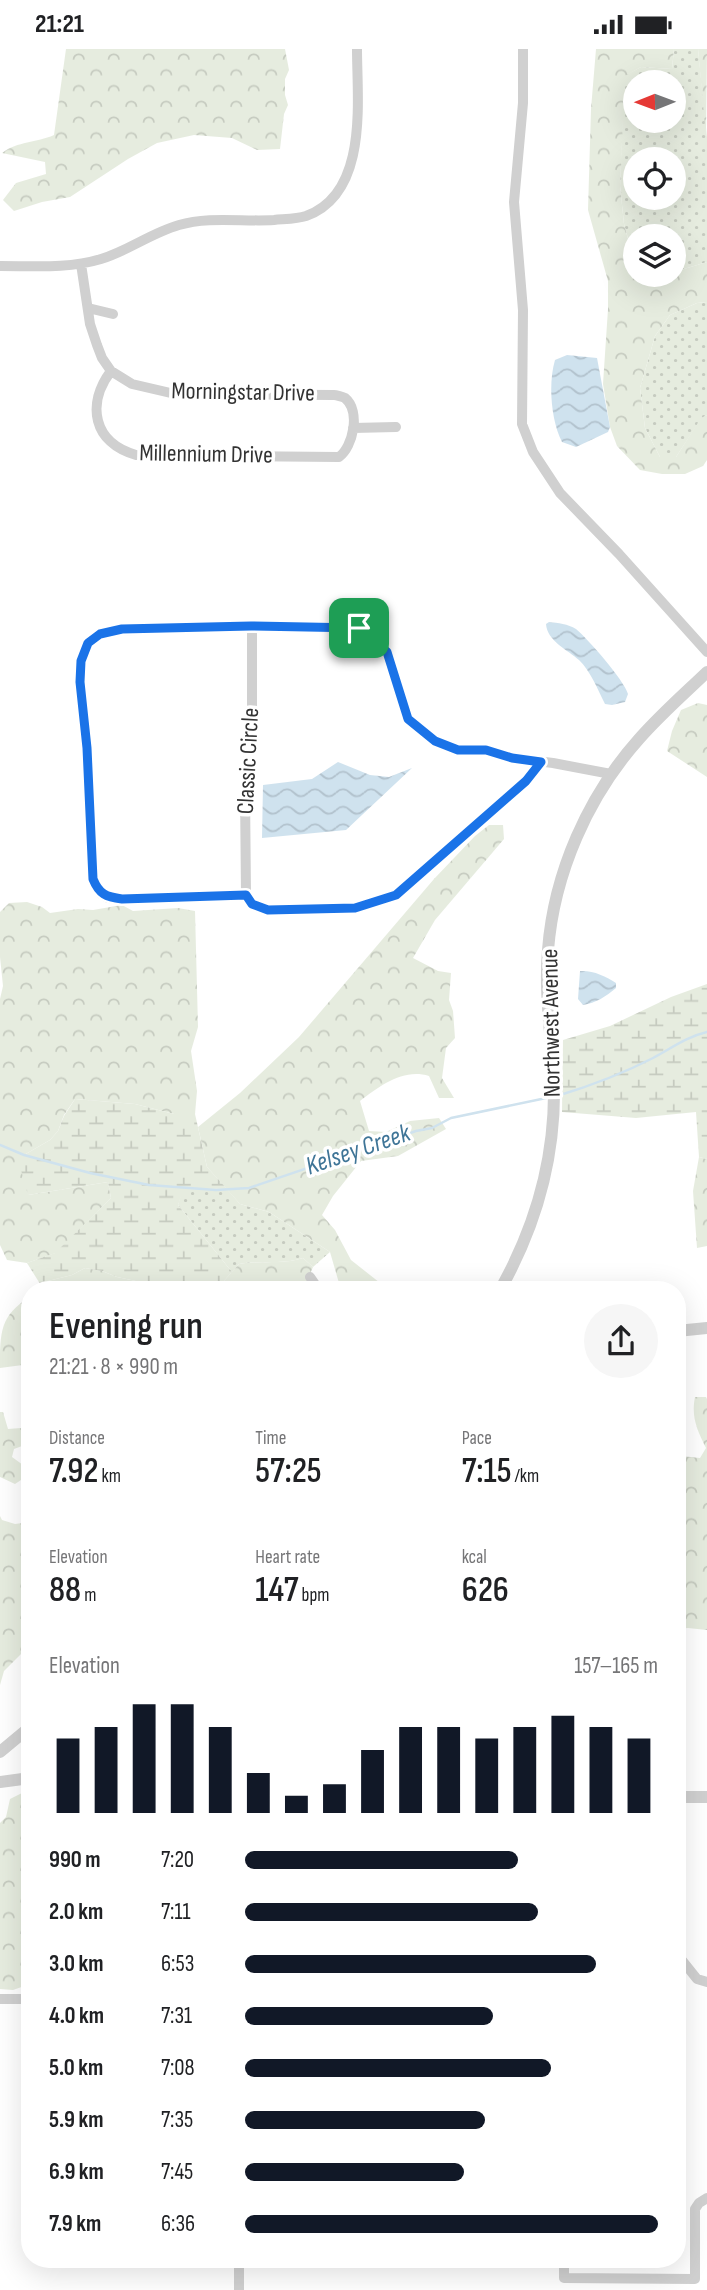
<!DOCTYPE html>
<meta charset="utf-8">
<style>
:root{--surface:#fff;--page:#f6f6f6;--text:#202124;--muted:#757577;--accent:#111827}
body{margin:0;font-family:"Sofia Sans Condensed",sans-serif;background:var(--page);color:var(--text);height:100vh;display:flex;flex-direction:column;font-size:26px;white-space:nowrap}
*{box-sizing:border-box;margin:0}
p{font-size:23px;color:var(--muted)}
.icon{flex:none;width:38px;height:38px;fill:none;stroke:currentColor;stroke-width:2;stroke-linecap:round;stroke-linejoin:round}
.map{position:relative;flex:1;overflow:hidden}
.drawer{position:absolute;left:21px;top:1232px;width:665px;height:987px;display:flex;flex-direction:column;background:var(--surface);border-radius:28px;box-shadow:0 7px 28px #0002}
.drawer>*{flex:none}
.needle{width:46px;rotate:269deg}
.tools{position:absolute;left:623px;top:21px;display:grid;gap:14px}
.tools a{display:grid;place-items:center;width:63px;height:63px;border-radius:50%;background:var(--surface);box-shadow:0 7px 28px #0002;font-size:35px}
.pin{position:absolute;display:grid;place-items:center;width:60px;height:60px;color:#fff;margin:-30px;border-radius:14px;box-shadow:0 4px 10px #0006}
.round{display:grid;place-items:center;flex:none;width:74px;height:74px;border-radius:37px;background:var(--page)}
.summary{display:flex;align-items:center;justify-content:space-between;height:119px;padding:0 28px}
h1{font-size:38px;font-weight:600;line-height:52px}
.stats{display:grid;grid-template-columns:repeat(3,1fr);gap:10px;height:119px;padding:7px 28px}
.stats div{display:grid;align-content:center}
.stats b{font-size:35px;font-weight:600}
.stats small{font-size:19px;font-weight:400}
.stats p{font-size:19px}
.chart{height:196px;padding:14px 28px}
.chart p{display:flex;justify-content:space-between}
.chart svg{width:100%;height:126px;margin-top:7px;stroke:var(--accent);stroke-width:6}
ul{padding:0 28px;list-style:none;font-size:23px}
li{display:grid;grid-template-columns:112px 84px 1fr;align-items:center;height:52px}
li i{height:18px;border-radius:9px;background:var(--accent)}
.status{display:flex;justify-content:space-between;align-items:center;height:49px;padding:0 35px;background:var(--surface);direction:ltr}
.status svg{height:19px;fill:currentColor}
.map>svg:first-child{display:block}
.grass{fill:url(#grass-dots);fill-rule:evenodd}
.forest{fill:url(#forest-crowns)}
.wetland{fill:url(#wetland-marsh)}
.water{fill:url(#water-waves)}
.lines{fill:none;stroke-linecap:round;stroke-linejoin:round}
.stream{stroke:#cfe2ee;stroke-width:2.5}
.minor{stroke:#d0d0d0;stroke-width:10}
.tertiary{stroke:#d0d0d0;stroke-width:12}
.route-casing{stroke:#fff;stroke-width:14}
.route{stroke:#1a73e8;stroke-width:9}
.labels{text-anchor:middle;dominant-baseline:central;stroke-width:7;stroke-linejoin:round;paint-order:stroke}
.street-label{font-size:24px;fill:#333;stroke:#fff}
.water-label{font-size:26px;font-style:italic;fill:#3f7597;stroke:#fff}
</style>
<div class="status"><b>21:21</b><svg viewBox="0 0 49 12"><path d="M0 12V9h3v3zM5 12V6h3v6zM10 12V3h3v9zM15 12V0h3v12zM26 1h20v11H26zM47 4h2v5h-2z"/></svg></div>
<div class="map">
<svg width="707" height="2241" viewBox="0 0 707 2241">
<defs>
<pattern id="grass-dots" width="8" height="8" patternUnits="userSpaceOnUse" patternTransform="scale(1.75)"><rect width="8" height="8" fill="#e6ecdf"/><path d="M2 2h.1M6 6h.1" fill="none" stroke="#c6cbc0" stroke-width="1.8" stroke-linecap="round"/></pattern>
<pattern id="forest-crowns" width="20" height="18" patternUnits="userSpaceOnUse" patternTransform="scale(1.75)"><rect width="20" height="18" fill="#e6ecdf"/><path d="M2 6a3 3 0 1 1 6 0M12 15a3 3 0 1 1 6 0" fill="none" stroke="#c6cbc0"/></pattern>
<pattern id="wetland-marsh" width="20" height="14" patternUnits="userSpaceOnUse" patternTransform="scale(1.75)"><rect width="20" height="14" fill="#e6ecdf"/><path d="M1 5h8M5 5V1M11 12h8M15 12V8" fill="none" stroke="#c6cbc0"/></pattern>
<pattern id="water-waves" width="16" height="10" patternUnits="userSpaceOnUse" patternTransform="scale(1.75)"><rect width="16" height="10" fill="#cfe2ee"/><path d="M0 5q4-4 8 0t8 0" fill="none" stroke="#b2c2cd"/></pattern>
</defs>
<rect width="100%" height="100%" fill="#fff"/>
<path class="grass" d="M674,0h24l9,88v125l-33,10v-36h-39v28l-11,-40 -4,-38 4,-110 17,-9 31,2zM635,33h39v39h-39zM635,110h39v39h-39z
M707,253v113l-6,4 -25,38h-16l-15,-29 -5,-40 15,-52 15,-21 27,-12z
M183,1138l44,2 13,15 29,8 61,40 -17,15 -10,-9c-23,7 -40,2 -64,6l-7,8 -54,-67z"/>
<path class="forest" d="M66,0h219l4,21 -4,9v16l3,10 -4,9 -4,35 -23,1 -25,-12 -38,-3 -37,8 -29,16 -58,38 -28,5 -28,9 -11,-11 13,-17 30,-9 -1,-12 -43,-9c16,-12 34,-10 52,-18z
M596,0h78l-2,20 -31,-2 -16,9 -5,110 4,38 11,41v10h39v-3l33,-10v40l-10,1 -27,12 -15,21 -15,52 5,40 15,29h16l25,-39 6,-3v45l-4,6 -18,8h-23l-22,-4 -23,-24 -7,-19 -7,-43 5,-75v-28l-20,-71 3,-101z
M698,0h9l-1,88z
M698,654l9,2v72l-40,-26 5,-20 9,-21z
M489,776h14l1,14 -69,81 -22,38 25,13 13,2 -2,27 4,11 2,27 -9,10 -4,30 12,20h-15l-10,-22c-26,-8 -49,10 -69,25l9,30 17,1 24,-11 29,-3 7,11 -48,27 -37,5 -28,35 -11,19 13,15 16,30 38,30h-48l-11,-38 -61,-40 -29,-8 -33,-37 -9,-40 42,-34 59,-56 135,-158 41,-43z
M27,853l15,5 8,6 28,-4 15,1 29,-5 11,6 45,-3 17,3 3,116 -7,24 6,40 -2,23h-21l-39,-10 -60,-5 -11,16 -6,16 -8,9 -26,15 4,40 80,-13 3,16 -55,55 -29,10 -20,-3 -7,-15v-246l3,-13 -3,-29v-45l9,-9z
M699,1108l8,2v87l-10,2 -4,-57z
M303,1209l10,9 -10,23h-96l15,-7 17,-19c24,-4 41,1 64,-6z
M85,1219l17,3 15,6 61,13h-139l9,-9 24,-6z
M30,1248v67l-30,4c0,-36 0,-53 30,-71z
M695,1348h11l1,2v231l-19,-2 -11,1v-178l4,5 19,2 6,-10c-9,-18 -15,-31 -11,-51z
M0,1363h3l5,17 13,-1 6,-7h3v22l-16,6 -2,8 11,8 4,11 -12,8 -15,-7z
M0,1467l2,4 13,4 15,-2v123l-26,26 -4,14z
M30,1740v145h-4l4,2v48l-17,6 -13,-1v-166l6,-6 4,-18z"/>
<path class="wetland" d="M707,935v175l-8,-2 -3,-45 -60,6 -74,-6 1,-72 47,-14 61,-29z
M75,1050l60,5 39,10h21l12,53 20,22 -43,-1 -6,17 54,67 -10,11 -15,7h-29l-61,-13 -15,-6 -17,-3 -13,7 -24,6 -6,6 -15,-24 28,-10 56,-55 -3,-16 -80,13 -7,-25 3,-15 26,-15 8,-9 6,-15z"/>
<path class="water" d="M567,306l30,3 13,69 -2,5 -32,15 -14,-5c-11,-22 -14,-58 -7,-82z
M549,573c9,1 19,2 27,7 12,10 48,51 52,65l-3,8 -13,3 -7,-1c-7,-14 -15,-34 -26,-44 -11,-10 -32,-19 -33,-36z
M338,713l32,13 19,2 23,-9 -66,62 -84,8 1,-53 49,-6z
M580,922c12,-1 26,5 36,12v5c-11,9 -20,15 -33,17l-5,-6z"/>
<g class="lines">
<path class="stream" d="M557,1047c33,-10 65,-22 96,-38 19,-10 33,-21 54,-26
M0,1096l24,10 66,18 59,12 67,5 33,-2 167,-57 16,-3 19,-10 100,-21"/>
<path class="minor" d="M523,0v54l-9,99 9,108 -1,114 11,28 27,41 59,61 88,98
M81,215l9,60 7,21 5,13 9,13 21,13 43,10 159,1c2,0 9,2 11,3 16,13 8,49 -6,59l-203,-2c-43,-12 -50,-51 -25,-84
M0,217c34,0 68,3 101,-7 27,-8 50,-26 78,-34 30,-9 64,-3 95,-5 10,-1 23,-1 32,-4 63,-23 51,-115 51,-167
M88,259l25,6
M353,379l43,-1
M246,846l-124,4 -14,-1 -7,-4 -8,-16 -6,-130 -7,-66 1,-20 7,-19 12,-9 8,-3 144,-5 107,2 28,24 21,67 27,22 23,9h28l26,8 41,5 58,11
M246,846l6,9 16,6 87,-2 41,-13 130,-114 15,-19
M246,846l-1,-103 7,-71v-95
M310,1228l9,13
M677,1905l20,25 10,3
M0,1950h30
M564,2210v19l131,1v-70l4,-6 8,-5
M239,2241v-31"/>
<path class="tertiary" d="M500,1241c35,-62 55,-131 54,-203 -2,-46 -10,-91 -6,-137 6,-77 40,-154 91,-211 21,-24 45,-45 68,-67
M677,1282l30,-3
M0,1703l30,-25
M0,1733l30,-4
M677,1748h30"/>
</g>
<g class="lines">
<g class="route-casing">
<path id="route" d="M251,577l108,2 28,24 21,67 27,22 23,9h28l26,8 29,4 -15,19 -130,114 -41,13 -87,2 -16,-6 -6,-9 -124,4c-16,-2 -23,-5 -29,-20l-6,-131 -7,-66 1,-21 7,-18 12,-9 22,-5z"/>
</g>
<use href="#route" class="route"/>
</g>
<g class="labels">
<g class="street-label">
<text transform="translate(243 343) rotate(1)">Morningstar Drive</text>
<text transform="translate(206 405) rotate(1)">Millennium Drive</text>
<text transform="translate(248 712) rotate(-87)">Classic Circle</text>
<text transform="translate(551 974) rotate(-91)">Northwest Avenue</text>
</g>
<g class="water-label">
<text transform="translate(358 1101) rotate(-19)">Kelsey Creek</text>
</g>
</g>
</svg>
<div class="tools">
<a><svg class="needle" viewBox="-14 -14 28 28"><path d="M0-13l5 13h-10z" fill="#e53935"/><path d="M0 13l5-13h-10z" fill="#757577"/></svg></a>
<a><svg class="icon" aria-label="locate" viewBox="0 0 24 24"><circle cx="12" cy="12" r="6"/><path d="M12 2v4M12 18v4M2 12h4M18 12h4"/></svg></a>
<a><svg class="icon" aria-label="layers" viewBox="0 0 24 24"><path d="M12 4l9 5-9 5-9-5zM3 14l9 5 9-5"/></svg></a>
</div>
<div class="pin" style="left:359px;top:579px;background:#1e9e55"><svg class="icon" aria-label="arrive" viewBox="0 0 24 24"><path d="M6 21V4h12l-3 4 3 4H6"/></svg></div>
<section class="drawer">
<div class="summary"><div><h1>Evening run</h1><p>21:21 · 8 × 990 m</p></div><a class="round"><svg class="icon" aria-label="share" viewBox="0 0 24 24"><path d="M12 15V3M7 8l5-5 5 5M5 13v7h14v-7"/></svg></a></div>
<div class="stats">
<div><p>Distance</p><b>7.92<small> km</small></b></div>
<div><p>Time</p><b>57:25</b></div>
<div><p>Pace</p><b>7:15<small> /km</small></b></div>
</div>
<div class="stats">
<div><p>Elevation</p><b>88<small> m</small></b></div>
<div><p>Heart rate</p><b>147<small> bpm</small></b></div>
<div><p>kcal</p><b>626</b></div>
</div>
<div class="chart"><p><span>Elevation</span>157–165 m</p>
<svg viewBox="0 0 160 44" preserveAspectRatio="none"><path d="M5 44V18M15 44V14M25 44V6M35 44V6M45 44V14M55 44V30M65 44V38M75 44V34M85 44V22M95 44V14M105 44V14M115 44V18M125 44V14M135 44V10M145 44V14M155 44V18"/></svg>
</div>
<ul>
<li><b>990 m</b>7:20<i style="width:66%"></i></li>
<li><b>2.0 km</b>7:11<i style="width:71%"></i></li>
<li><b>3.0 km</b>6:53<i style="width:85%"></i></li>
<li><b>4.0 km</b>7:31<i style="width:60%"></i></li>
<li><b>5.0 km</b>7:08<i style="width:74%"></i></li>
<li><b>5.9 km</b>7:35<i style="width:58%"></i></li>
<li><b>6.9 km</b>7:45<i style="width:53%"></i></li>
<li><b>7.9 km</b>6:36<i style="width:100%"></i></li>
</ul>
</section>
</div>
